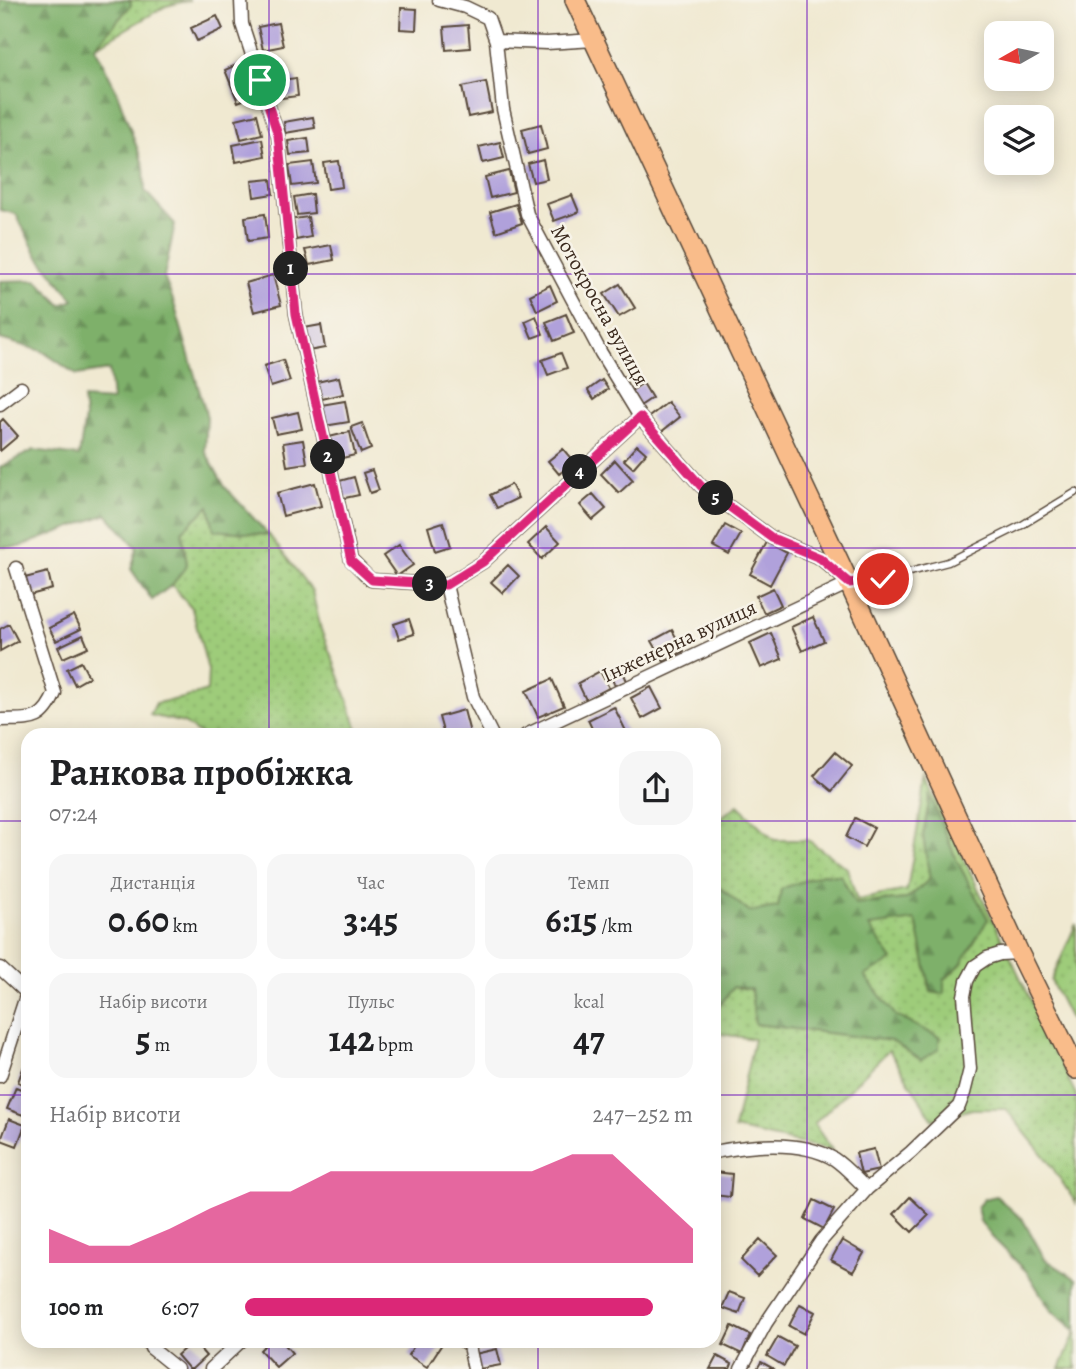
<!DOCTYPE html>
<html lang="uk">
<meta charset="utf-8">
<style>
:root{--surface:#fff;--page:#f6f6f6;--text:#202124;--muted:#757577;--accent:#db2777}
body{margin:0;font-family:Alegreya,serif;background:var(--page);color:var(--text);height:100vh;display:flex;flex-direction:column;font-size:26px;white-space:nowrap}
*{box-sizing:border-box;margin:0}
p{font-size:23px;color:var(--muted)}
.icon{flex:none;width:38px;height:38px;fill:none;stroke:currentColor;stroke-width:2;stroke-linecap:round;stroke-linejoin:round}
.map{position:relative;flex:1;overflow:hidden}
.panel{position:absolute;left:21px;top:728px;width:700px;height:620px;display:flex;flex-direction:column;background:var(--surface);border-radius:21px;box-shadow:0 4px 18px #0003}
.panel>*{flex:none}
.needle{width:46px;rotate:261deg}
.tools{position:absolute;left:984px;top:21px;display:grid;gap:14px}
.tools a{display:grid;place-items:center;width:70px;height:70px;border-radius:14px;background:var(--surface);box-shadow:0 4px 18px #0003;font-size:35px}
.pin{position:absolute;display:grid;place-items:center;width:60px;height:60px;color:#fff;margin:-30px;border:4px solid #fff;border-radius:50%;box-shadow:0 2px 7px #0007}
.km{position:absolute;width:35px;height:35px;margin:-18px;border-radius:50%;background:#222;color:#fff;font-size:19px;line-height:35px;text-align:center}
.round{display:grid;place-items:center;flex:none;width:74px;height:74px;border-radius:21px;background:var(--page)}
.summary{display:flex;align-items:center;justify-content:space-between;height:119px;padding:0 28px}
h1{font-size:38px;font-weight:700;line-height:52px}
.metrics{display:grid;grid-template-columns:repeat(3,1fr);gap:10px;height:119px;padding:7px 28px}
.metrics div{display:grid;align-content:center;border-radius:18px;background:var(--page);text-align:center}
.metrics b{font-size:35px;font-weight:700}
.metrics small{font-size:19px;font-weight:400}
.metrics p{font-size:19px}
.chart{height:196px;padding:14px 28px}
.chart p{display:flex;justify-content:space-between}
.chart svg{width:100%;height:126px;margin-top:7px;fill:var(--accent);opacity:.7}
ul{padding:0 28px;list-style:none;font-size:23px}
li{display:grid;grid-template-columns:112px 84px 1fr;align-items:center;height:52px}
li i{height:18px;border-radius:9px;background:var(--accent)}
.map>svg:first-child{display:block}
.grass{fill:url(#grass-dots);stroke:#6c7b4c;stroke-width:2}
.forest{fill:url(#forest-firs);stroke:#5c6d44;stroke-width:2}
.building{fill:#b0a1db}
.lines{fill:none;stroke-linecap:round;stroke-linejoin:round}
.service-casing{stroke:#564739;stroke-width:9}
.minor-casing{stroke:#564739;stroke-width:15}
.primary-casing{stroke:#564739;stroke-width:22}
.service{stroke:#fff;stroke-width:6}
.minor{stroke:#fff;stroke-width:12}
.primary{stroke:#f9bc8a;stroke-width:19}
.route-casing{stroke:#fff;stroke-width:14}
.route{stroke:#db2777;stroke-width:9}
.grid{fill:none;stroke:#7b2cbf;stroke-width:2;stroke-opacity:0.55}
.labels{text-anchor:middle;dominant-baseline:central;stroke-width:5;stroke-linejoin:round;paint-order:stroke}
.street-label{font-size:21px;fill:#3b2a1e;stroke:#f7f3e8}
</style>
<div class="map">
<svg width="1076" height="1369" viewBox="0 0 1076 1369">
<defs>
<pattern id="grass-dots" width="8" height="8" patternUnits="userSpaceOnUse" patternTransform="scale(1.75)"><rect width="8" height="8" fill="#9ecc7a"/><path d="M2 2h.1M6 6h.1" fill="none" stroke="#89af69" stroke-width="1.8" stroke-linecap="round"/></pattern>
<pattern id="forest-firs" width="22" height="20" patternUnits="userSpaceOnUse" patternTransform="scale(1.75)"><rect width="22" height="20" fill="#7eb06a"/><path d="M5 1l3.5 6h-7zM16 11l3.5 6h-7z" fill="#688f57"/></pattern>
</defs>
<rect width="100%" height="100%" fill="#f7f3e8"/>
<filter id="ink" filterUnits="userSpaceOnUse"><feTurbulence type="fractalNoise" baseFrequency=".0143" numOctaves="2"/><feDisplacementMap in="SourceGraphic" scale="14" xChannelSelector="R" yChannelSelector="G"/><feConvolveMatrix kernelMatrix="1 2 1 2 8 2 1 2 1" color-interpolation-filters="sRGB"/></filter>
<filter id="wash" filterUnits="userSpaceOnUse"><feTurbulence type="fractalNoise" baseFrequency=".00686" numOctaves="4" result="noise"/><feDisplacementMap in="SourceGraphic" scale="28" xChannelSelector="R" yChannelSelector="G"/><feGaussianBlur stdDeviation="1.57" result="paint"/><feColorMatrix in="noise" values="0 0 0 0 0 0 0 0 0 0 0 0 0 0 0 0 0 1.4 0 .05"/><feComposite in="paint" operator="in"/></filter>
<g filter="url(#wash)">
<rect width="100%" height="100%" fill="#f0e9d1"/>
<path class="grass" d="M130,0h60l-24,6 -71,41 36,-42z
M210,505l4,25 55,5 43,56 9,39 16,40 23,65h-159l-17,-12 -34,-8 6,-12 28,-5 23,-7 1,-21 -16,-61 -20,-24 15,-21 -5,-33z
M926,779l150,316v108l-28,-42 -42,-52h-34l-39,11 -44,-70 -75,74 18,26 -98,-21 20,-90 -40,-6v-19l19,-27 18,2 4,35 137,17 47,-4 -43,-21 -31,-40 4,-50 47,-6 15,72 12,2 1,-14 17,-16 -5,-105 -26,-62 -7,39 7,43 -23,20 -52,5 -14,-28 -19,-2 -18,8 -26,25 -29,5 -26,-22 -9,-6v-62l24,-17 36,35h34l39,28 10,32 50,-10z
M1076,924v107l-25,-50z
M1076,1331v38h-16z"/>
<path class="forest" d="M0,0h130l1,5 -36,42 21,43 28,77 1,24 30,33 -11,53 9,23 34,117 -2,34 20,36 44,48 -55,-5 -5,-24 -27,25 5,34 -15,20 -20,15 -21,-31 6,-21 -30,-34 -88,33h-19v-80l34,-17 45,6 6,-39 -2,-18 29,2 -3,-31 -32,5 -35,-24 -42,-12v-58l37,-1 24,25 13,-5 -37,-45 -21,-41 -16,-4z
M930,796l26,63 32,60 -27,45 -17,16v14l-13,-2 -15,-72 -47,6 24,34 -28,16 31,40 43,21v12l-18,11 -29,-19 -137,-17 -4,-35 -18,-2 -19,27v-130l9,6 26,22 29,-5 3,-18 41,-15 19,2 14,28 52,-5 23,-20 -7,-43z
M996,1196l27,24 22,39 31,20v52l-26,-22 -23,-37 -35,-35 -12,-16 -3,-14 7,-8z"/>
<g id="blocks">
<path class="building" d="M401,8l16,1 -1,21 -16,-1z
M217,16l6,13 -26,12 -6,-13z
M278,23l5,23 -20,4 -5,-23z
M468,25l2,23 -24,2 -2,-23z
M238,64l13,33 -13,5 -13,-32z
M296,78l2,18 -16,2 -2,-18z
M486,82l6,30 -24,5 -6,-30z
M257,114l5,20 -21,5 -5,-20z
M313,117l2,11 -30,5 -1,-11z
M541,124l6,25 -19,5 -6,-25z
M308,138l2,15 -20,2 -2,-14z
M262,139l3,17 -29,6 -3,-17z
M500,142l4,16 -21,5 -4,-16z
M543,160l4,19 -14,3 -5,-18z
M339,161l3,26 -14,2 -4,-26z
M313,162l3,21 -24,3 -3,-21z
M509,171l5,21 -24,6 -5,-21z
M271,179l2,15 -19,3 -2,-16z
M312,194l2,19 -17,2 -3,-18z
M572,195l7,17 -25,9 -7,-17z
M516,204l6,19 -26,9 -6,-20z
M265,214l3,24 -20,3 -3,-24z
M308,217l3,20 -15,3 -3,-21z
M331,245l3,15 -25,5 -4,-15z
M273,275l8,30 -27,7 -8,-29z
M620,284l15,24 -16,9 -15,-23z
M550,285l7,16 -20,10 -7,-16z
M566,314l8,19 -20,8 -8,-19z
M536,316l7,18 -11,4 -7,-17z
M321,325l4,23 -17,3 -4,-23z
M561,353l6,15 -19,7 -6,-15z
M283,360l7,21 -19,6 -7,-21z
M339,377l4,17 -21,5 -5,-17z
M602,380l6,9 -14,10 -6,-9z
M643,383l9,15 -12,8 -9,-15z
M345,401l4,21 -25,4 -3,-21z
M668,402l12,15 -19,15 -12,-15z
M298,412l4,17 -26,5 -4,-16z
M3,419l15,17 -18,15v-29z
M362,423l9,26 -10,4 -10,-26z
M350,432l5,23 -21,5 -5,-23z
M303,440l4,23 -20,3 -4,-23z
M637,445l9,8 -13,15 -9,-8z
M563,449l11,13 -15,12 -11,-13z
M615,460l18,20 -14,13 -18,-19z
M372,470l7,20 -9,3 -7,-20z
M354,477l5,18 -19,4 -4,-17z
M315,483l6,23 -38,10 -6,-23z
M511,484l7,14 -21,10 -7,-13z
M593,494l13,15 -13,11 -13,-15z
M443,522l7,24 -15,5 -7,-24z
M725,525l16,9 -12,21 -16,-9z
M546,527l14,15 -18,17 -14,-15z
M767,542l20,11 -17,32 -20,-11z
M399,545l14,20 -16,11 -14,-20z
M508,565l11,11 -16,17 -12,-11z
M48,572l4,17 -22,6 -5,-17z
M773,588l8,17 -17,8 -8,-17z
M74,615l7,14 -25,12 -7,-13z
M813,617l11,24 -22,10 -11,-24z
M409,619l5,15 -15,5 -5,-15z
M9,624l9,17 -18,10v-22z
M672,630l12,21 -20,11 -12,-21z
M771,633l11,26 -21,9 -11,-25z
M83,635l5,12 -25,11 -5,-11z
M81,662l8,15 -14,8 -8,-16z
M620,665l7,16 -12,5 -7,-16z
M600,671l9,17 -23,12 -8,-17z
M552,679l12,27 -26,11 -12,-26z
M651,687l11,21 -20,11 -11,-21z
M614,707l13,26 -4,2h-28l-7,-15z
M464,710l6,23 -7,2h-19l-5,-18z
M835,752l17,14 -20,25 -18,-15z
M855,818l19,10 -10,19 -18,-10z
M24,1066l4,2v19l-10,-5z
M16,1087l12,5v11l-5,12 -16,-6z
M9,1119l16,6 -8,21 -16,-6z
M874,1149l5,21 -18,4 -5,-21z
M714,1172l18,2 -2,23 -16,-2z
M910,1197l19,18 -17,17 -18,-18z
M814,1200l20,10 -10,19 -19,-10z
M760,1239l17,16 -20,21 -16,-16z
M842,1240l22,13 -11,19 -22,-12z
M729,1292l16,6 -6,16 -17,-6z
M800,1304l15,8 -11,22 -15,-8z
M732,1326l18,9 -8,19 -19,-9z
M778,1337l17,9 -11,20 -17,-10z
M270,1340h11l11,13 -16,14 -16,-17z
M418,1340h18l6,4 -15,23 -19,-12z
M193,1341l13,15 -14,13h-3l-12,-14z
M497,1349l4,16 -22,4 -4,-15z
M717,1356l15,8 -2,5h-20z
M761,1362l13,7h-17z"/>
</g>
</g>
<g filter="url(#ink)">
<use href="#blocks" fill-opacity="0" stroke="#564739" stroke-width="2"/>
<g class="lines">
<g class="service-casing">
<path id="service" d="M854,582l29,-3 65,-17 74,-37 54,-33"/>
</g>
<g class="minor-casing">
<path id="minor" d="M241,0l1,24 36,111 18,179 55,246 20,20 75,5 27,112 19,38
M439,0l26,7 23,11 8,23 51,2 47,-3
M0,404l21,-16
M446,585l37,-23 157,-145 -39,-64 -74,-139 -24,-105 -7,-68
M0,720c30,-1 42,4 55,-27l-39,-125
M526,735l323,-152 -29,-25 -48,-20 -71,-52 -61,-69
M0,968l28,26
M0,1076l27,-83
M714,1152c36,-7 86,-13 120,7 12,8 22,20 33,30
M148,1340l3,8 26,21
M462,1340l7,6 5,23
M211,1369l31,-29
M741,1369l25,-46 55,-82 46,-52 44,-37 48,-46 5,-13 6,-24 -6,-73 3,-15 8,-15 12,-8 13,-4 19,-1"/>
</g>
<g class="primary-casing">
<path id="primary" d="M575,0l274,583 170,370 57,116"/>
</g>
<use href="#service" class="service"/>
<use href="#minor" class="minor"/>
<use href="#primary" class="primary"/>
</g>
</g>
<g class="lines" filter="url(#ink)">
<g class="route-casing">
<path id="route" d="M260,80l18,55 18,179 55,247 21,19 74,5 37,-23 157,-145 61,69 71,52 48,20 29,25 34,-4"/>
</g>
<use href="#route" class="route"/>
</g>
<path class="grid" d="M269,0v735M538,0v735M807,0v1369M0,274h1076M0,548h1076M0,821h28M714,821h362M0,1095h28M714,1095h362M269,1340v29M538,1340v29"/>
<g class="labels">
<g class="street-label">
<text transform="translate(600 305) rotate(61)">Мотокросна вулиця</text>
<text transform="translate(679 641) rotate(-25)">Інженерна вулиця</text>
</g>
</g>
</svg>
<div class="tools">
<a><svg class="needle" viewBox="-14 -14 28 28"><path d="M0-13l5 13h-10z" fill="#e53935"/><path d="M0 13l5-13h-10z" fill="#757577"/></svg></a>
<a><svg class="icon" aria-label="layers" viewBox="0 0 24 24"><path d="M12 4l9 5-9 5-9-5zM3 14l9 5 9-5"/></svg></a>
</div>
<div class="pin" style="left:260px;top:80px;background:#1e9e55"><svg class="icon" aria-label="arrive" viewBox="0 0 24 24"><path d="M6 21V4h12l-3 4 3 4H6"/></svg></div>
<div class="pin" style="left:883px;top:579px;background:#d93025"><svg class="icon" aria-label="check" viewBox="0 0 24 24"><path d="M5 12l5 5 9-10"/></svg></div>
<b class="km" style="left:291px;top:269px">1</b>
<b class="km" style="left:328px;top:457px">2</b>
<b class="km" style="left:430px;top:584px">3</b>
<b class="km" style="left:580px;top:472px">4</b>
<b class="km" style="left:716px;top:498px">5</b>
<section class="panel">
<div class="summary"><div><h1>Ранкова пробіжка</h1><p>07:24</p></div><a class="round"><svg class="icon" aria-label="share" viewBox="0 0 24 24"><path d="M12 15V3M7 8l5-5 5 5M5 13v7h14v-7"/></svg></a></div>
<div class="metrics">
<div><p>Дистанція</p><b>0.60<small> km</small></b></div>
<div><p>Час</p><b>3:45</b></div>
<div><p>Темп</p><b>6:15<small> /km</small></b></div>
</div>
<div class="metrics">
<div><p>Набір висоти</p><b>5<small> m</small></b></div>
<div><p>Пульс</p><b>142<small> bpm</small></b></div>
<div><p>kcal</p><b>47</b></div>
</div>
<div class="chart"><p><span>Набір висоти</span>247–252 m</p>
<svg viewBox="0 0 160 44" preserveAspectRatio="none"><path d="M0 44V32L10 38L20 38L30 32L40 25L50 19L60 19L70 12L80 12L90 12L100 12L110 12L120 12L130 6L140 6L150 19L160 32V44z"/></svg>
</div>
<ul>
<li><b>100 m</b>6:07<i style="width:91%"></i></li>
</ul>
</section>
</div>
